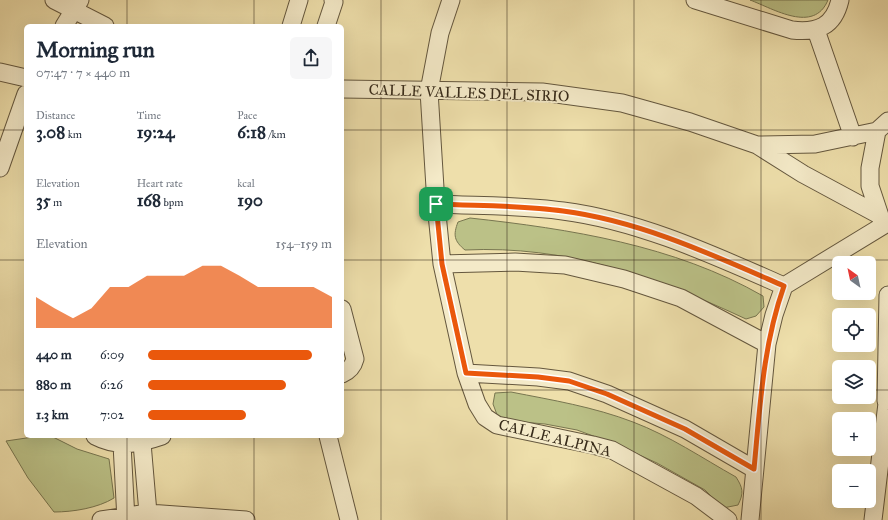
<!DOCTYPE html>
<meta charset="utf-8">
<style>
:root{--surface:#fff;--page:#f6f6f7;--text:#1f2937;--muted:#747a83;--accent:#ea580c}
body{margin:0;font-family:"IM FELL Great Primer",serif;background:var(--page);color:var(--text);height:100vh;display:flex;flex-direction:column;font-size:15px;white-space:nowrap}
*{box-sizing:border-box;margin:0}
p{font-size:13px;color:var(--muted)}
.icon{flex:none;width:22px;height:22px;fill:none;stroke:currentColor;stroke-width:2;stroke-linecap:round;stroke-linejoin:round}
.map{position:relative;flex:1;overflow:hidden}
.drawer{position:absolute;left:24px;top:24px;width:320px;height:414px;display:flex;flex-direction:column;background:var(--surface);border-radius:6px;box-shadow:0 4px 16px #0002}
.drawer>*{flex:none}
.needle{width:26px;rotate:327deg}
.tools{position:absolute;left:832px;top:256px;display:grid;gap:8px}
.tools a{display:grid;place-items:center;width:44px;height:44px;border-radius:6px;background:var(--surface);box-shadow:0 4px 16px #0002;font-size:20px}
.pin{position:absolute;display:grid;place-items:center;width:34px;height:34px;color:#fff;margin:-17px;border-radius:8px;box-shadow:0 2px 6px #0006}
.round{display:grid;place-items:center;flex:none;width:42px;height:42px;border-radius:6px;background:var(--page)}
.head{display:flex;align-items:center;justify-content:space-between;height:68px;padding:0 12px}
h1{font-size:22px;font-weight:700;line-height:30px}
.metrics{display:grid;grid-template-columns:repeat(3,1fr);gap:6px;height:68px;padding:4px 12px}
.metrics div{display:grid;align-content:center}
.metrics b{font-size:17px;font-weight:700}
.metrics small{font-size:11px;font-weight:400}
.metrics p{font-size:11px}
.chart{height:112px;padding:8px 12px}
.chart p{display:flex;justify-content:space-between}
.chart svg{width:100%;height:72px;margin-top:4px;fill:var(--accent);opacity:.7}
ul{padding:0 12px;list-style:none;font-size:13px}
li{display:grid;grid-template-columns:64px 48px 1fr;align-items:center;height:30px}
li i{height:10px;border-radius:5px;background:var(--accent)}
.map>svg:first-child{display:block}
.green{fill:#bbc187;stroke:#787650}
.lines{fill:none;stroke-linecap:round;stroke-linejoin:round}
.minor-casing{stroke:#64573e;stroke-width:19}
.minor{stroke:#f4eac8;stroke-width:17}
.route-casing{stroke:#fff;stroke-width:8}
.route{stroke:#ea580c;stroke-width:5}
.grid{fill:none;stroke:#362a19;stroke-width:1;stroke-opacity:0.55}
.labels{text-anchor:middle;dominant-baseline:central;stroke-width:4;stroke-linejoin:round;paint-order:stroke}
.street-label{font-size:15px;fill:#362a19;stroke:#f4eac8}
</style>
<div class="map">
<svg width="888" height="520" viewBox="0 0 888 520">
<rect width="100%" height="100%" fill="#eedfab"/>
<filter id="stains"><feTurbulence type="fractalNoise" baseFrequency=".005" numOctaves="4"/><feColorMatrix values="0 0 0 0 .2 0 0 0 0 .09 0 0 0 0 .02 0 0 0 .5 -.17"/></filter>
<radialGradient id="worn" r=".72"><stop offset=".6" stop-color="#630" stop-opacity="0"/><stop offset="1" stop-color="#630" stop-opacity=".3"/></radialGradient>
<path class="green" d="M750,0h78c-14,34 -54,9 -78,0z
M470,218c100,11 204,27 293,78l1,11 -8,9 -10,3c-90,-42 -180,-74 -281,-69 -11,-9 -12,-15 -7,-28z
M511,392c41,8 83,15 122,30 37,14 69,36 103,55 7,11 8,16 2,28l-15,3 -18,-18 -48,-27 -42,-19 -38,-14 -32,-6 -46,-4 -6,-16 2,-11z
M40,436h11l26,13 32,10 5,39c-16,10 -41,14 -60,14l-26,-34 -22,-37z"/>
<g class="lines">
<g class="minor-casing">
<path id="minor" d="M54,0l51,26
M451,0l-11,33 -11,58 7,113 6,60 24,109 11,31 8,13 12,8 96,20 19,5 84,46 32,24
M695,0l97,30c26,3 42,-4 48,-30
M64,26l16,-26
M291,26l8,-26
M326,26l8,-24 -1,-2
M816,30l37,107
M0,72l26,6
M342,89l200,3 80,11 68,19 67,23 46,29 76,41
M757,145l58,-1 62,-13
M0,168l26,-74
M436,204c42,2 86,1 127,7 77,10 150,44 221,75
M881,219l-11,-33v-18l7,-37 11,-10
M442,264l73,-2 50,3 59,14 57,19 86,46
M342,309l13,50c-2,8 -6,12 -13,15
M466,373l72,4 31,4 38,13 78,35 69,40
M886,401l2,-106
M95,436c23,12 44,8 67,0
M328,436l21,84
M142,443l6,70
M122,444l4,76
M101,520l47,-7 98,7
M750,520l17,-176 7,-29 10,-29 100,-61
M873,520l15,-125"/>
</g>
<use href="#minor" class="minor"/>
</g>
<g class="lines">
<g class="route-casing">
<path id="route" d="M436,204c42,2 86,1 127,7 77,10 150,44 221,75 -21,59 -24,121 -30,183l-69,-40 -78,-35 -38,-13 -31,-4 -72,-4 -24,-109z"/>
</g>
<use href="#route" class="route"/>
</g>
<path class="grid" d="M127,0v26M254,0v26M381,0v520M507,0v520M634,0v520M761,0v520M0,130h26M342,130h546M0,260h26M342,260h546M0,390h26M342,390h497M869,390h19M127,436v84M254,436v84"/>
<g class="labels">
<g class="street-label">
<text transform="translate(469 93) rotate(2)">CALLE VALLES DEL SIRIO</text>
<text transform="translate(555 438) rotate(14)">CALLE ALPINA</text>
</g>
</g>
<rect width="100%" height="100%" filter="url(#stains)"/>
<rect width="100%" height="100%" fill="url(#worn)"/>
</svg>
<div class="tools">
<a><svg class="needle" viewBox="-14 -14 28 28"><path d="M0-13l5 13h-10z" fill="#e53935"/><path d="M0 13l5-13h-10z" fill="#747a83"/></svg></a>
<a><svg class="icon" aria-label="locate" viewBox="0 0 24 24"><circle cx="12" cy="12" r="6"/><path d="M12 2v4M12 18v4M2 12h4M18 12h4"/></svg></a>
<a><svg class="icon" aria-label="layers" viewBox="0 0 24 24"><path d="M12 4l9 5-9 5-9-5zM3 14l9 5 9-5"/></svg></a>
<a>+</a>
<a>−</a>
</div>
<div class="pin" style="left:436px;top:204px;background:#1e9e55"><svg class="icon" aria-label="arrive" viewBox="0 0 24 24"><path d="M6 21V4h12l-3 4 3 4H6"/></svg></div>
<section class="drawer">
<div class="head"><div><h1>Morning run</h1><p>07:47 · 7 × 440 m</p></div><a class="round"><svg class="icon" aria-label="share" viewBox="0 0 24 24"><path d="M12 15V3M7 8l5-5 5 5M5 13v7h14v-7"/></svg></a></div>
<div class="metrics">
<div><p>Distance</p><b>3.08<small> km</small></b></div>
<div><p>Time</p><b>19:24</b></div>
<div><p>Pace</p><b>6:18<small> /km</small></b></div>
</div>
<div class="metrics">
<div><p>Elevation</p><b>35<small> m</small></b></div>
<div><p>Heart rate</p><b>168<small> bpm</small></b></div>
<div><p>kcal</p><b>190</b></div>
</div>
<div class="chart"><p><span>Elevation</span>154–159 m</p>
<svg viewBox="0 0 160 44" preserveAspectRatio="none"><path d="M0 44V25L10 32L20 38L30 32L40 19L50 19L60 12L70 12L80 12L90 6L100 6L110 12L120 19L130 19L140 19L150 19L160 25V44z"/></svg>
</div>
<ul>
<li><b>440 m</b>6:09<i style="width:89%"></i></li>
<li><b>880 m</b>6:26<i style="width:75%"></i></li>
<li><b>1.3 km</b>7:02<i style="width:53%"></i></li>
</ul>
</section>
</div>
